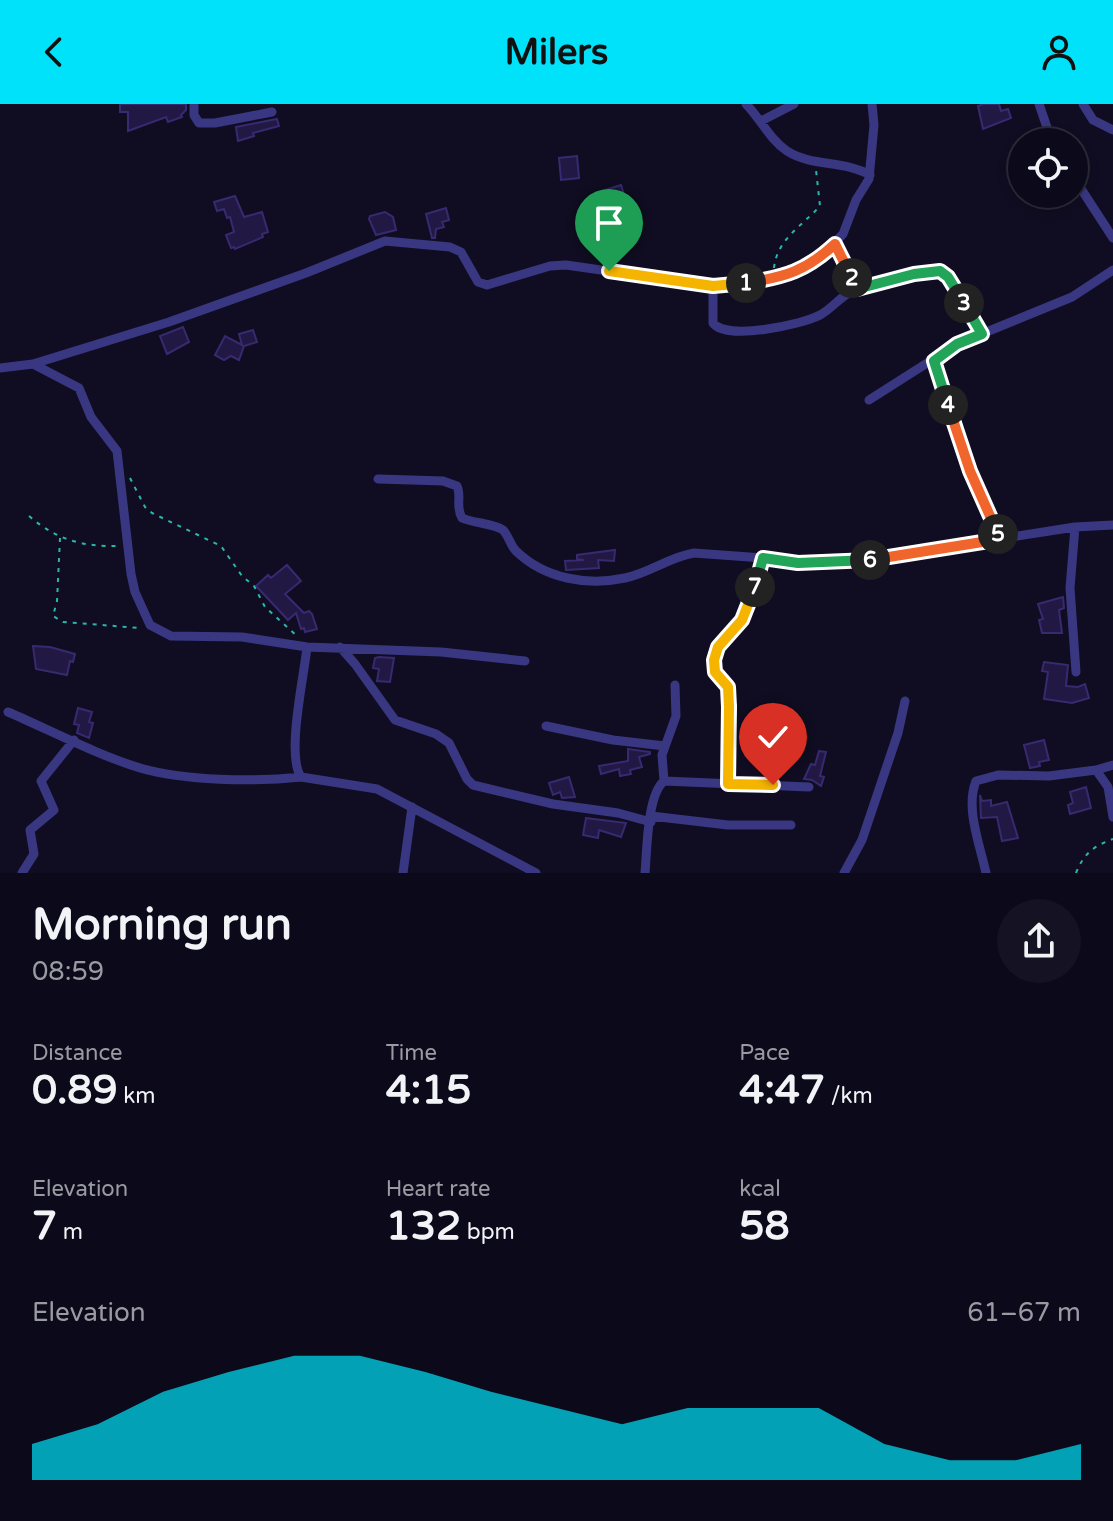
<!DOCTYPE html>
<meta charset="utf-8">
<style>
:root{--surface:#0c0a1a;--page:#151323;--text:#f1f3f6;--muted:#9a9aa2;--line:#2c2b39;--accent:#00e2f9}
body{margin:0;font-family:"Varela Round",sans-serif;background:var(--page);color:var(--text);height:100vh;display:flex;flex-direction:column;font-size:30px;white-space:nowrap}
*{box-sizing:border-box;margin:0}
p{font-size:26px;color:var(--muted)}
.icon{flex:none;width:44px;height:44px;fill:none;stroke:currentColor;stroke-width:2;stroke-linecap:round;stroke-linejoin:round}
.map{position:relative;height:769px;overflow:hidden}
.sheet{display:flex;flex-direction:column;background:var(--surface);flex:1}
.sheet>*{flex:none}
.controls{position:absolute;left:1008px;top:24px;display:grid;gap:16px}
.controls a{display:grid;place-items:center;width:80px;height:80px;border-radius:50%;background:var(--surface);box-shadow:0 4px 12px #0003,0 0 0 2px var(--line);font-size:40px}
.pin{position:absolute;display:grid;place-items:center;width:68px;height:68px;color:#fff;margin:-82px -34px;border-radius:50% 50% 50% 0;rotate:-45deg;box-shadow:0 0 8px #0007}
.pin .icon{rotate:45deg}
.km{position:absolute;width:40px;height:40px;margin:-20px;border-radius:50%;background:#222;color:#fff;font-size:22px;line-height:40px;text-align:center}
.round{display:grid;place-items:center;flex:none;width:84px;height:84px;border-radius:42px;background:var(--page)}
.summary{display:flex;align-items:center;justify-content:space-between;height:136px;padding:0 32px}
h1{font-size:44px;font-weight:800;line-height:60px}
.figures{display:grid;grid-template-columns:repeat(3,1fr);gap:12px;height:136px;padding:8px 32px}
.figures div{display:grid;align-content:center}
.figures b{font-size:40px;font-weight:800}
.figures small{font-size:22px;font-weight:400}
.figures p{font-size:22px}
.chart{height:224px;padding:16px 32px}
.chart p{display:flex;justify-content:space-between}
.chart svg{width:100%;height:144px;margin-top:8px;fill:var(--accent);opacity:.7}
header{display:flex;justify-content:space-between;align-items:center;height:104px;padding:0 32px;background:var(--accent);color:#111;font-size:36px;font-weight:800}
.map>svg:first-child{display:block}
.building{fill:#211843;stroke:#372a70;stroke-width:2}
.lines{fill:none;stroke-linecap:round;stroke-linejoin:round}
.path{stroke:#2bb6ac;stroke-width:2;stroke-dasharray:4 6;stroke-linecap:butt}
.street{stroke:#393782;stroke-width:9}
.split-1-casing{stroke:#fff;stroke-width:16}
.split-2-casing{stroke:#fff;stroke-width:16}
.split-3-casing{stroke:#fff;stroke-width:16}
.split-4-casing{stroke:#fff;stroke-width:16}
.split-5-casing{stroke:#fff;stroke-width:16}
.split-6-casing{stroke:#fff;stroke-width:16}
.split-7-casing{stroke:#fff;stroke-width:16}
.split-8-casing{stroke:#fff;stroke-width:16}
.split-9-casing{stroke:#fff;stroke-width:16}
.split-1{stroke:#f5b400;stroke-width:10}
.split-2{stroke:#f0652b;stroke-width:10}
.split-3{stroke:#22a559;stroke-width:10}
.split-4{stroke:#22a559;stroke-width:10}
.split-5{stroke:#f0652b;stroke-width:10}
.split-6{stroke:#f0652b;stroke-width:10}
.split-7{stroke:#22a559;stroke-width:10}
.split-8{stroke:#f5b400;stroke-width:10}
.split-9{stroke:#f5b400;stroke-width:10}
</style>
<header><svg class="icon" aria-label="back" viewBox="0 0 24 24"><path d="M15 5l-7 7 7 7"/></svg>Milers<svg class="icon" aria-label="person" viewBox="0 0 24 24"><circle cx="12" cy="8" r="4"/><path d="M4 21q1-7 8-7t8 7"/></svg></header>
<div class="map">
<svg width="1113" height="769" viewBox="0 0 1113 769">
<rect width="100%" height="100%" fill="#100d22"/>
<path class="building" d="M120,0h66v6l-5,5 1,2 -14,5 -2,-5 -38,14v-19h-8z
M983,0h16l2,7 7,-2 3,9 -28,11 -5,-23z
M277,15l2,7 -26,7 1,3 -16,5 -2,-14z
M577,52l2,22 -18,2 -2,-22z
M621,81l5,15 -20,9 -8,-17z
M235,92l9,21 18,-5 6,20 -6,2 1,3 -28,12 -1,-2 -3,1 -5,-13 8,-3 -4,-15 -3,1 -3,-9 -7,2 -3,-9z
M446,104l3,12 -7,2 2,5 -8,2 -1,9h-3l-6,-24z
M385,108l8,5 3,13 -20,5 -7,-16 1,-3z
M183,223l6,15 -22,12 -7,-18z
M253,226l4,12 -13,4 -5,14 -8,-4 -7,4 -9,-5 10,-19 17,9 -3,-11z
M615,446l-1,11 -16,-1 1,8 -33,2 -1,-9 19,-1 -7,-1v-4z
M287,461l14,16 -16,13 19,19 5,-2 3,3 5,15 -12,3 -1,-4 -3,1 -5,-16 -8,7 -32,-34 12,-11 3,3z
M1063,493l1,11 -5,2 3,23h-20l-3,-13 4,-1 -5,-15z
M33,542l17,1 25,7 -2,8 -3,-1 -3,14 -31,-6z
M379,553l15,1 -4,24 -13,-1 2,-12 -6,-1 2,-10z
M1044,558l24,3 -2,21 12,1 7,-3 4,14 -17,5 -28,-4 4,-27 -6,-1z
M78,604l14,4 -3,10 4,1 -4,15 -12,-5 2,-8 -5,-1z
M1044,636l5,20 -10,2 1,4 -10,2 -6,-23z
M628,645l22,3v2l-11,3 3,10 -12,3 1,4 -11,2 -1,-7 -18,5 -2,-8 29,-5z
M819,647l7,1 -6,24 4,1 -3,9 -9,-6 -8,-1 7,-15 4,1z
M569,673l6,20 -13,1 -2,-6 -7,3 -4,-12z
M1086,683l5,21 -21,6 -2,-9 5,-2 -3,-11z
M980,691l2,6 9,-1v6l16,-4 11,36 -16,3 -5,-24 -16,1z
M586,714l40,5 -5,14 -22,-7 -1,8 -15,-3z"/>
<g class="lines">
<path class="path" d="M774,164c3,-29 28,-42 46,-62l-4,-36
M130,374l15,29 7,6 69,33 21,30 12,10 11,21 32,29
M29,412c28,24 54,31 91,30
M60,434l-3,63 -4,15 10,6 77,6
M1076,769c8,-20 18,-27 37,-34"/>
<path class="street" d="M194,0v11l5,8h16l57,-11
M746,0c14,14 24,36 41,47 25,16 57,9 83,24
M1039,0l13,38
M1083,0l10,16 20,10
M761,17l33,-17
M1074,74l39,60
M835,140l22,45
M713,182v37c13,18 88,2 107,-8 13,-7 21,-20 35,-25 22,-7 63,-19 85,-19l8,6 34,57
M934,257l36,110 31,68
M33,260l46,24 12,29 26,34 14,123 4,18 15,33 21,11 71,1 65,10 134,5 84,9
M0,264l33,-4 136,-42 137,-49 79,-32 65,6 11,5 17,30 9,3 63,-19 16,-1 147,21 35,-3 50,-11 16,-8 29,-30 13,-34 13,-21 5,-54 -2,-21
M869,296l88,-56 115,-47 41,-27
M378,375l65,2 14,5c5,11 -2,20 5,32 11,5 34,6 41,12 6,6 7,15 13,21 29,28 71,35 109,27 25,-5 44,-21 69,-25l69,5 35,5h48l229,-36 38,-2
M1075,423l-5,61 6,84
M307,543c-3,30 -21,108 -6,130l76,12 159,84
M340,543l15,17 40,56 41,14 13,9 18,36 6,6 80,19 65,9 33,9
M8,608c44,19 87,42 132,56 45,13 114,14 161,9
M546,622l67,14 52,6
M1113,661l-17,5 12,17 5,30
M664,677l-2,-26 14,-39 -1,-31
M728,680l1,-93c-4,-10 -15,-15 -15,-26 -1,-20 18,-26 26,-41 11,-20 17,-45 23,-66
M651,712l77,9h63
M22,769l12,-19 -4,-24 24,-20 -13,-29 33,-41
M403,769l9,-66
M645,769c2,-22 2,-78 19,-92l145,6
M844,769l18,-33 36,-107 7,-32
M986,769c-6,-28 -21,-65 -10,-92l22,-6 51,1 47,-6"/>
</g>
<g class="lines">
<g class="split-1-casing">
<path id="split-1" d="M609,167l104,15 33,-3"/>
</g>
<g class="split-2-casing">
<path id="split-2" d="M746,179c39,-6 60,-12 89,-39l17,34"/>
</g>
<g class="split-3-casing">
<path id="split-3" d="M852,174l5,11 57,-15 26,-3 8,6 16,26"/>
</g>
<g class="split-4-casing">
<path id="split-4" d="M948,301l-14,-44 23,-17 25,-10 -18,-31"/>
</g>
<g class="split-5-casing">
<path id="split-5" d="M948,301l22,66 28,63"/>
</g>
<g class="split-6-casing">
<path id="split-6" d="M870,456l131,-21 -3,-5"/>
</g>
<g class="split-7-casing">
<path id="split-7" d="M755,483l8,-29 35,5 72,-3"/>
</g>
<g class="split-8-casing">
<path id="split-8" d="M729,603l-1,-20 -13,-15 -1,-12 4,-13 24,-27 13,-33"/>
</g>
<g class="split-9-casing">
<path id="split-9" d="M729,603l-1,77 45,1"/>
</g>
<use href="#split-1" class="split-1"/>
<use href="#split-2" class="split-2"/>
<use href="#split-3" class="split-3"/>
<use href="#split-4" class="split-4"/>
<use href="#split-5" class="split-5"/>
<use href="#split-6" class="split-6"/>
<use href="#split-7" class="split-7"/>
<use href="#split-8" class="split-8"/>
<use href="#split-9" class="split-9"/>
</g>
</svg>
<div class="controls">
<a><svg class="icon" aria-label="locate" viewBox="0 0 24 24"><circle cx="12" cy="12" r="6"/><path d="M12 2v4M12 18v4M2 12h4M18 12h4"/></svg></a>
</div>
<div class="pin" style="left:609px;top:167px;background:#1e9e55"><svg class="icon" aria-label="arrive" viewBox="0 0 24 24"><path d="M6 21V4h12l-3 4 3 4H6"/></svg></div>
<div class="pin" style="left:773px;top:681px;background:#d93025"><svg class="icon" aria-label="check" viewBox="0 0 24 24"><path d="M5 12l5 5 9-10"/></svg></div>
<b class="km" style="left:746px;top:179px">1</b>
<b class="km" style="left:852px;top:174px">2</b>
<b class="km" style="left:964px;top:199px">3</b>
<b class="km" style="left:948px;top:301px">4</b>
<b class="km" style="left:998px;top:430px">5</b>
<b class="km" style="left:870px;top:456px">6</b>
<b class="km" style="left:755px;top:483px">7</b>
</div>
<section class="sheet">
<div class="summary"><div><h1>Morning run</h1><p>08:59</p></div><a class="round"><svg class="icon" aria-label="share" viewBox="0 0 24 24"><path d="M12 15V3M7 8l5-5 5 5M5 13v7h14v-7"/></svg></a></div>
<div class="figures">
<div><p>Distance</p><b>0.89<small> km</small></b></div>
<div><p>Time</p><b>4:15</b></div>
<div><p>Pace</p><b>4:47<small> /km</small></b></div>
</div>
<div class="figures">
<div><p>Elevation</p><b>7<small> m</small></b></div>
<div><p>Heart rate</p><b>132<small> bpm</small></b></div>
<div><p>kcal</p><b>58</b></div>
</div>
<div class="chart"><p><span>Elevation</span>61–67 m</p>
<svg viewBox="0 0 160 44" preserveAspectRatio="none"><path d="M0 44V33L10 27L20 17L30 11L40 6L50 6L60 11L70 17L80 22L90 27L100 22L110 22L120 22L130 33L140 38L150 38L160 33V44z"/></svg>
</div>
</section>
